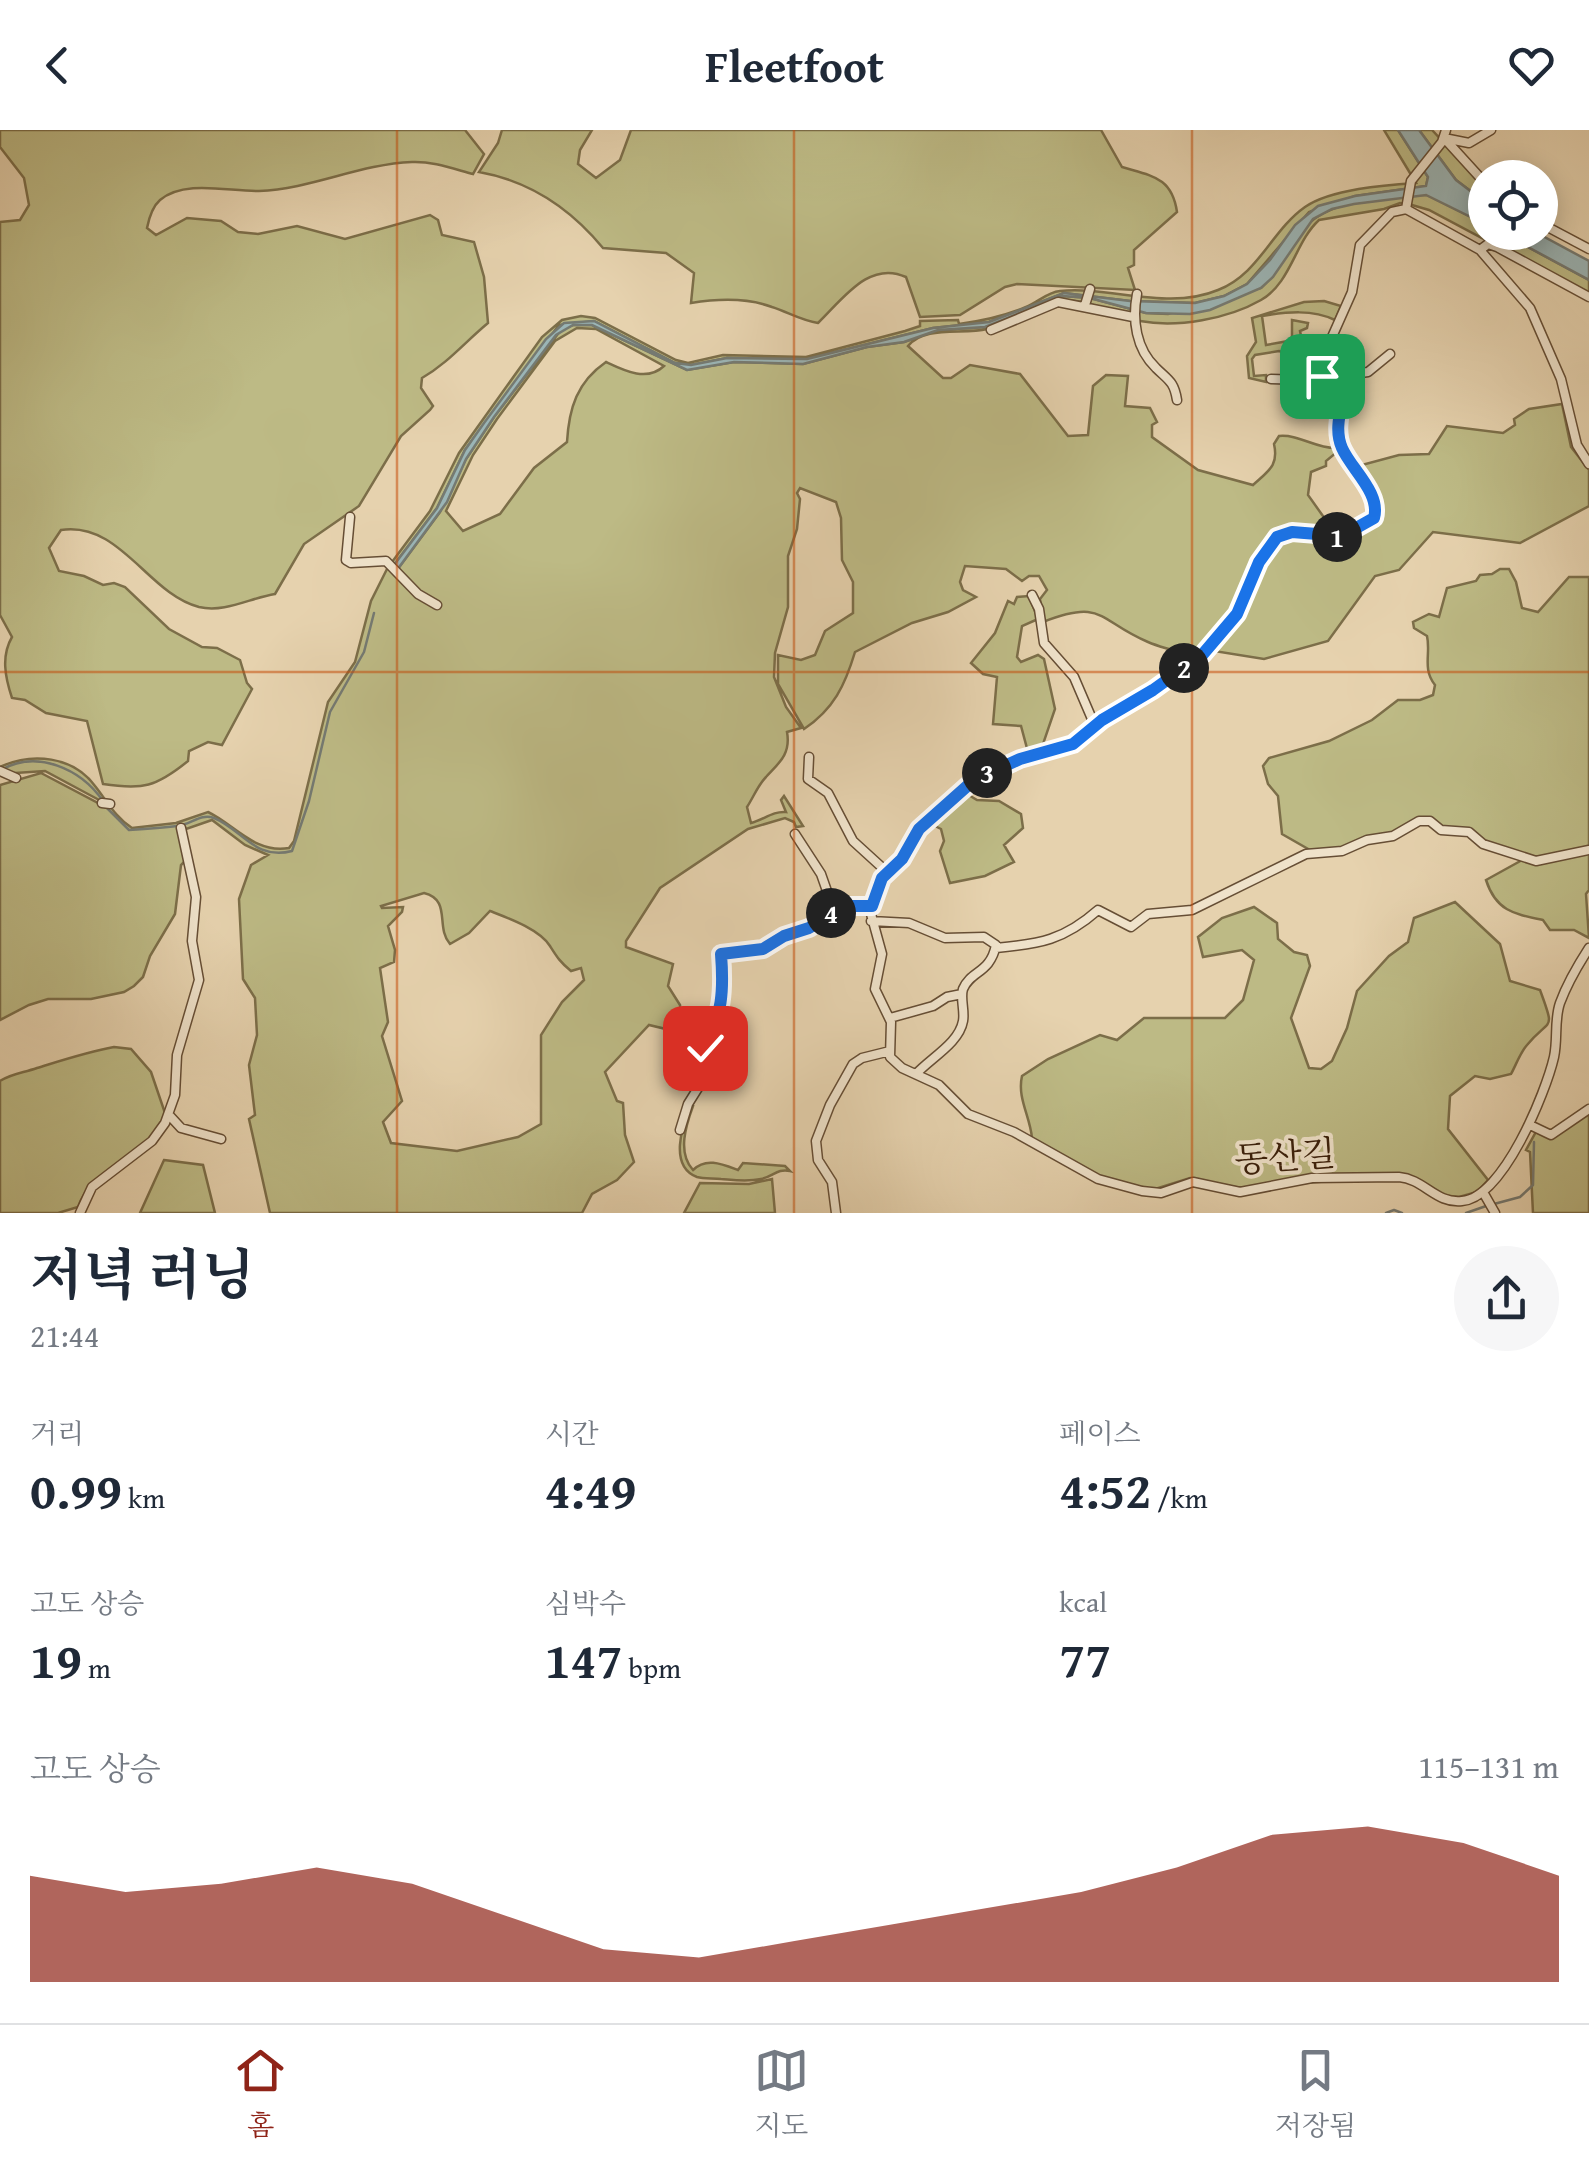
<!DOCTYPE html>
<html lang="ko">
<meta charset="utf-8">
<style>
:root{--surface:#fff;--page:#f6f6f7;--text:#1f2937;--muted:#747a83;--line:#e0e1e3;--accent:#8f2418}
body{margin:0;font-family:"Gentium Book Plus","Noto Serif KR",serif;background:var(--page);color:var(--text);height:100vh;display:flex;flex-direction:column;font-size:38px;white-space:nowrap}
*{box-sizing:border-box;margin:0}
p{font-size:32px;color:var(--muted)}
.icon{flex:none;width:55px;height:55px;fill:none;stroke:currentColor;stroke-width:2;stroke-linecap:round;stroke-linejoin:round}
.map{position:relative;height:1083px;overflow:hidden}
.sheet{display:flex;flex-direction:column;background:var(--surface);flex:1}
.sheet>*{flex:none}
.buttons{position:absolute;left:1468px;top:30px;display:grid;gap:20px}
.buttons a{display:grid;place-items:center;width:90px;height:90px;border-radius:50%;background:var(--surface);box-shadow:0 5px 25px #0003;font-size:50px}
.pin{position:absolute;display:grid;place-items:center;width:85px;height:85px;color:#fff;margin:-42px;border-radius:20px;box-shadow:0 5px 15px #0006}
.km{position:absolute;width:50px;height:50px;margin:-25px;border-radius:50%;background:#222;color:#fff;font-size:28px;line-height:50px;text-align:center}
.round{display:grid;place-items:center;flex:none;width:105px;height:105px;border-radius:52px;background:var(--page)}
.summary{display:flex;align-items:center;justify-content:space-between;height:170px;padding:0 30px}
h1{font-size:55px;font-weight:700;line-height:75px}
.stats{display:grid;grid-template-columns:repeat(3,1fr);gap:15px;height:170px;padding:10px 30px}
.stats div{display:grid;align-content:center}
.stats b{font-size:50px;font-weight:700}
.stats small{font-size:28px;font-weight:400}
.stats p{font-size:28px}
.chart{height:280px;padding:20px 30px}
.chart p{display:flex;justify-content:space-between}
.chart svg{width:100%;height:180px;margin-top:10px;fill:var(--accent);opacity:.7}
header{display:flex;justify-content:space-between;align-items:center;height:130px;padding:0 30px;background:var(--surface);font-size:45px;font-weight:700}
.dock{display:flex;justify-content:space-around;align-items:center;height:140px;border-top:2px solid var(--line);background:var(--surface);font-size:28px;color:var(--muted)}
.dock a{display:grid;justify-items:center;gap:5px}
.dock .current{color:var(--accent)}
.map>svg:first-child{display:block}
.green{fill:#bdba85;stroke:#7c6e49;stroke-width:2.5;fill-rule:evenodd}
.water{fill:#9bb5b6;stroke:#757a72;stroke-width:2.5}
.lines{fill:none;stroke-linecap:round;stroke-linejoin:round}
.stream{stroke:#757a72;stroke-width:2.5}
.minor-casing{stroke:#664e35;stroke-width:11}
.minor{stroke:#efe2ca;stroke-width:8}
.route-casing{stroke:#fff;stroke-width:20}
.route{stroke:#1a73e8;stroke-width:12}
.grid{fill:none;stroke:#c64e0c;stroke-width:2.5;stroke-opacity:0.55}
.labels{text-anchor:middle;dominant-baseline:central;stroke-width:8;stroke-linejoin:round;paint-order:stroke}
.street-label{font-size:35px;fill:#3c220d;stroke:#efe2ca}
</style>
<header><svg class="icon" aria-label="back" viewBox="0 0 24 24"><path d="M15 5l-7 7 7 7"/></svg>Fleetfoot<svg class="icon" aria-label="heart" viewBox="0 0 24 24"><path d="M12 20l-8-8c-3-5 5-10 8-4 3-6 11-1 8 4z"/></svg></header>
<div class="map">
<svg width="1589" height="1083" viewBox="0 0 1589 1083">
<rect width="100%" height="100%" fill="#e6d2ae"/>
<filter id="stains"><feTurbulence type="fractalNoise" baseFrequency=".002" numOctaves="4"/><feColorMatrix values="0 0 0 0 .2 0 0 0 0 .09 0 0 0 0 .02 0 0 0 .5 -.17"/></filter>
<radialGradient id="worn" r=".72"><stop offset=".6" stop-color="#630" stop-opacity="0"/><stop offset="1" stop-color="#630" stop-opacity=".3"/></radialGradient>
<path class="green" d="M0,0h465l19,24 -11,20c-19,-5 -41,-13 -61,-12 -52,2 -101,27 -153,29 -29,1 -74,-12 -99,9 -8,7 -11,18 -13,28l9,7 31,-17 34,3 17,11 20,2 39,-8 48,13 85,-24 8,5 4,15 32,7 10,35 4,46c-23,19 -40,40 -66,55l-1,10 12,18 -3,4 -29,26 -42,70 -55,38 -29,50c-25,4 -50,19 -76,13 -51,-13 -79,-86 -138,-77l-12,18 10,23 25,5 19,9 11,-2 11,4 44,42 33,18 15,1 23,12 7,23 5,6 -30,56 -14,-3 -19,9 -1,10c-32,26 -45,29 -85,23l-16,-63 -41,-8 -21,-13 -13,-2c-7,-21 -11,-42 0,-61l-12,-22v-393l20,-2 9,-15 -5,-27 -24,-31z
M502,0h90l-12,20 -2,14 18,14 24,-18 11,-30h470l21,37c30,9 50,10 55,45l-43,38v15l-6,3 7,22 -118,-6 -12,3 -45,28 -40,2 -14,-40c-37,-17 -63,22 -88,46 -18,-3 -30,-11 -46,-16 -24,-9 -56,-8 -81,-4l3,-30 -28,-20 -63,-5c-33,-40 -73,-67 -124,-76l19,-29z
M1384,0h14l30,47 -2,9 -71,10 -46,16 -62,72 -23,12 -29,7 -65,-2 -66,-8 -75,29 -56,6 -126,31 -80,-1 -36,7 -16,-2 -81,-42 -35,4 -94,125 -28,58 -43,57 -2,-3 38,-51 29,-58 83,-116 20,-17 19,-4 14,2 81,42 12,3 35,-8 83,2 99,-26 15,-5v-5l38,-1 1,4c23,-3 46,-8 67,-17 11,-4 21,-15 34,-16 51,-5 108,20 158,-1 41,-16 53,-59 87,-83 26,-18 80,-22 111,-24z
M1419,0h13l53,57v15l-29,-22z
M1415,65h12l58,29v8l17,1 87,47v15l-160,-85 -17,-5 -12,-2 -16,6 -65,11c-24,22 -28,63 -58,80 -33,19 -84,28 -121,21 -24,-5 -45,-20 -74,-21 -25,-1 -54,23 -79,29 -24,6 -63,-4 -79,17l35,32h8l19,-13 50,9 48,62 20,-1 5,-49 13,-11 22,1 -3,30 25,2 7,14 -5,3v12l46,33 55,15c15,-14 26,-19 21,-41l5,-8c19,-2 36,12 56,12l2,4 -11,9v5l-15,6 -3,23 32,45c53,-16 40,-35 18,-74l41,-11 30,-1 18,-28 56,7 12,-8 -1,-6 15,-10 33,-5 9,43 18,23v36l-69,37 -87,-11 -34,38 -24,6 -47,65 -64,18 -62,-10 -7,7c-16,-4 -33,-8 -47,-14 -50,-21 -44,-44 -105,-20l-3,-23 7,-9 -8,-14h-10l-7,5 -16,-12 -41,-3 -5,16 3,8 13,7 -28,15 -36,11 -57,29c-10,33 -21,57 -51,77l-26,-45v-29l23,5 14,-5 10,-24 28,-18v-31l-11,-22 -1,-42 -5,-16 -36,-14 -3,5 3,6 -3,30 -9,27v51l-13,46 -1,24 12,30 15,21 -14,4c4,22 -8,31 -21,45 -8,8 -13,21 -19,30l4,16c13,-3 21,-12 35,-11l-5,-12 3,-4 19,30 -7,1 -2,-5 -9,-4 -37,11 -88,59 -34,53v6l47,17 -5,22 12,19 1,9 -15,15 -17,-4 -44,47 12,29 6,2 2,32 9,27 -17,18 -25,14 -10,19h-312l-21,-94 6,-4 -6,-50 8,-30 -2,-37 -12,-19 -4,-80 12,-34 17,-10 -23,-10 -33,-25 -32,11 6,29 -5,5 -6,49 -25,42 -7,21 -9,9 -10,6 -33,7h-43l-19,6 -29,15v-235l41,-12 61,32 -1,-4 -56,-30 -45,3v-7c32,-15 73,-11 95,19 12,15 20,31 37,42l44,-5 32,-11c27,13 47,42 81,36l5,-7 34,-139 27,-40 16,-61 18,-36 8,5 43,-58 26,-53 28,-42 67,-87 12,-5h19l95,45 47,-8 69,2 64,-17 37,-5 34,-12 47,-3 78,-31 27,2 56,15 22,1 93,-26c18,-17 28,-38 42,-58 23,-31 77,-30 112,-35zM577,198l19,1 68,37c-17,16 -39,5 -58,-4 -29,20 -37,46 -39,80l-33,26 -34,46 -37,17 -17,-20 27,-56 24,-36 58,-78zM424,763c28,7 11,34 26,51l19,-11 21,-22c18,7 49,18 60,35 7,11 10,16 21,25l10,-3 3,12 -22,22 -21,33v89l-23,13 -61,14 -66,-8 -8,-21 19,-21 -20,-65 6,-14 -8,-54 14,-6 1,-12 -7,-24 14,-14 1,-5 -21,1 -1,-2z
M1324,171l17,5 -6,14c-23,-11 -48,-8 -73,-4l4,29 22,-4 4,-4v-17l16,3 -1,5 -7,3 5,23 -5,4 -21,-7 -24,4 -3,4 2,17 12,-1v7l-17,-4 -2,-22 9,-14 -4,-24 52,-16z
M1500,439h9l7,13 6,26 16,4 31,-35h20v271c-16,4 -33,9 -50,11 -19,1 -56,-14 -67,-29l-30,-1 -10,-9 -94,29 -28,1 -28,-16 -4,-38 -10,-12 -5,-18 6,-8 60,-17 43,-21 26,-20h22l13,-5 2,-10c-13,-16 -4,-32 -8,-49l-13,-8 -1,-6 16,-8 10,3 8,-29 29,-7 4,-6 12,-1z
M1029,466l9,23 -16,7 -5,31 4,5 17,-7 6,4 11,50 -14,41 -13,2 -7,-26 -28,-2 4,-47 -14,-3 -12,-11 24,-30 13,-32 6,3 3,-7z
M967,664l10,6 22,1 22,13 2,14 -19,17 10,17 -29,14 -35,7 -10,-32 4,-10 -3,-12 -12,-6z
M1589,723v37l-3,4 3,44 -15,-8h-24l-7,-10c-29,-6 -47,-9 -57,-40l38,-21 18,4z
M1455,772l45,42 10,37 30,9c16,43 10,27 -13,55 -7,8 -11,20 -16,29l-21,5 -15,-3 -25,20 -2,33 40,51 -11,12 -18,5 -17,-2 -35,-20 -167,13 -50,-10 -38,12 -53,-14 -67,-38c-2,-22 -15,-40 -10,-62l26,-17 52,-24 17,5 27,-22h81l18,-18 11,-40 -12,-10 -39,7 -5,-20 24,-19 32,-11 23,16 1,16 16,13 13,3 3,11 -19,52 18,50 12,1 11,-8 15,-33 10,-37 32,-35 19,-14 6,-24z
M114,917l17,2 20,23 14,41c-14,44 -72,51 -87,94l-20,6h-58v-132c13,-8 23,-8 37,-13 26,-8 50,-16 77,-21z
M690,975l3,1c-7,19 -16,47 0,64 13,-13 29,-6 45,0l5,-7 42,3 5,5c-13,-3 -17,6 -29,8 -14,3 -27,1 -40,0 -8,-1 -17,0 -24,-2 -29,-11 -14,-52 -7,-72z
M1589,981v102h-56l-3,-61 -4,-2 11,-20 13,7z
M164,1030l39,5 12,48h-75z
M772,1049l3,34h-91l16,-30 49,1z"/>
<path class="water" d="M1398,0h21l37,50 29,22v22l-59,-29 -72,9 -22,5 -19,10 -40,58 -12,11 -51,22 -20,4 -44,-1 -56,-15 -27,-2 -78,31 -47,3 -34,12 -37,5 -64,17 -69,-2 -47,8 -95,-45h-19l-17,10 -62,82 -28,42 -19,43 -50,68 -3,-5 43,-57 28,-58 19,-27 62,-84 18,-16 30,-2 81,42 16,2 36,-7 80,1 126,-31 56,-6 75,-29 66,8 65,2 29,-7 23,-12 23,-24 25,-35 23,-19 37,-10 71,-10 2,-9z
M1502,103h35l52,28v19z"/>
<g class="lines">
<path class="stream" d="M1,640c36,-21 80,-1 102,31
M107,678l22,22c16,-1 32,-2 48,-4 14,-1 23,-13 37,-8 28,11 41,43 78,33l17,-50 21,-89 34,-60 10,-39
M1494,1074l26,-7 13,-12 1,-43
M1386,1083l8,-3 8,3
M1466,1083l23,-8"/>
<g class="minor-casing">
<path id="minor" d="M1444,8l41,45
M1444,8l25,5 22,-13
M1406,79l-14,3 -32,33 -8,47 -20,45c2,18 15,31 14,51 -1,22 -14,39 -4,61 10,21 39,45 32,68l-32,19 -47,-4 -18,5 -18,24 -22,53 -34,40 -50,36 -51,30 -29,24 -53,15 -42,18 -57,49 -19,33 -22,22 -9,33 11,40 -7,35 16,33 -1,35 12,11 37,17 29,29 46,18 84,47 44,12 19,2 32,-11 47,10 72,-14 87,-1c25,2 37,27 63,24 41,-3 84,-109 92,-144 4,-18 0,-37 6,-54 7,-19 18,-38 29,-55
M1406,79l74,41 50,58 31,71 16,66 12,19
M1406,79l5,-28 31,-39 4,-12
M1540,93l49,26
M1480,120l8,-6 9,3 92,50
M1137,164c-5,26 -1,55 19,74 12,12 18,13 21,32
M1085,175l5,-16
M991,200l67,-28 75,15
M1346,245l22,-3 22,-18
M1271,249l34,1 40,-10
M350,387l-4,43 5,3 35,-2 32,33 19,11
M1032,465l7,14 5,34 30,34 21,49
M809,627l-1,22 20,14 25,48 34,31
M0,641l16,7
M102,673l8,1
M795,704l26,40 13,37
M871,791l38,2 36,15 39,-1 12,8c-6,29 -25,25 -33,44 -3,9 2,22 0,32 -4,22 -31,36 -47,53
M996,818c44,-4 68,-8 102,-38l33,17 17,-13 44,-4 114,-56 36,-3 25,-11 26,-4 26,-15h11l11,9 28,2 14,12 53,17 53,-11
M890,888l43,-12 14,-9 15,-3
M169,985l12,13 40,11
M1530,995l21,10 38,-26
M680,1000l8,-26 15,-24 2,-31 12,-24 6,-31 -2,-40 42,-5 21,-13 25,-8 35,-22 28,1
M1483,1062l12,21
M80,1083l12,-26 60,-46 13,-18 10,-28 2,-40 22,-75 -7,-39 4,-44 -15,-69
M836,1083l-4,-31 -14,-22 -2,-19 14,-36 23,-41 9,-6 28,-7"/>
</g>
<use href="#minor" class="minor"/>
</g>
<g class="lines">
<g class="route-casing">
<path id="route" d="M705,918c17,-34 19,-56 16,-94l42,-5 21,-13 25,-8 35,-22h28l10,-28 20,-19 17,-30 55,-49 46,-21 53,-15 29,-24 51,-30 50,-36 34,-40 22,-52 18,-25 15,-5 50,4 32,-18c7,-25 -23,-49 -32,-70 -11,-25 6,-52 3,-78l-23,6"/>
</g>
<use href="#route" class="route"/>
</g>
<path class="grid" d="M397,0v1083M794,0v1083M1192,0v1083M0,542h1589"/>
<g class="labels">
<g class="street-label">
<text transform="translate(1285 1026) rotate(-4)">동산길</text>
</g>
</g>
<rect width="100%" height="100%" filter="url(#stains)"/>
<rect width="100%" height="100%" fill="url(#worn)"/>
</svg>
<div class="buttons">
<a><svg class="icon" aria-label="locate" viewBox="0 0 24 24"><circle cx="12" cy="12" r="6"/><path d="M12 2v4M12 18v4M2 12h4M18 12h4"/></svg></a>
</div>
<div class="pin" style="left:1322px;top:246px;background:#1e9e55"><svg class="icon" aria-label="arrive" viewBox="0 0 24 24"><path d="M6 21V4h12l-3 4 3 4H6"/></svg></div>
<div class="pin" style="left:705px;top:918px;background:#d93025"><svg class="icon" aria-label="check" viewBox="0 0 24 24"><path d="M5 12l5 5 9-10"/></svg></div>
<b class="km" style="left:1337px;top:407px">1</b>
<b class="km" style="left:1184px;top:538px">2</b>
<b class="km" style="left:987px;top:643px">3</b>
<b class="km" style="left:831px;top:783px">4</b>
</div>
<section class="sheet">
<div class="summary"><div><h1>저녁 러닝</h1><p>21:44</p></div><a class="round"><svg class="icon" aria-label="share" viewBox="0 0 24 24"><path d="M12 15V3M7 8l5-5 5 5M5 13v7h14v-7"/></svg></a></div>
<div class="stats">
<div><p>거리</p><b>0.99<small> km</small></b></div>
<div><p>시간</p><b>4:49</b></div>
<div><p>페이스</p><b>4:52<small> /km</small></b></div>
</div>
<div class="stats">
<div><p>고도 상승</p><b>19<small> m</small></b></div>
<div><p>심박수</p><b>147<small> bpm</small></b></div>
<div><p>kcal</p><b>77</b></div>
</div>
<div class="chart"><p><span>고도 상승</span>115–131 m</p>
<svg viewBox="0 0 160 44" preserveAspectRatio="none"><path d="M0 44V18L10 22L20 20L30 16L40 20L50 28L60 36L70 38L80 34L90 30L100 26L110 22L120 16L130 8L140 6L150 10L160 18V44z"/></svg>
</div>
</section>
<nav class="dock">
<a class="current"><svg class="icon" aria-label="home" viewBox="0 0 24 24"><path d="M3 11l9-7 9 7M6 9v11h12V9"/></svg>홈</a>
<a><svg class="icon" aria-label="map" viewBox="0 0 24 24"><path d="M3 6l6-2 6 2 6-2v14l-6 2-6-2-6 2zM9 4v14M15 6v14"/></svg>지도</a>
<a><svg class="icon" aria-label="saved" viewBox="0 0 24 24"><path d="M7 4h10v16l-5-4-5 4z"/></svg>저장됨</a>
</nav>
